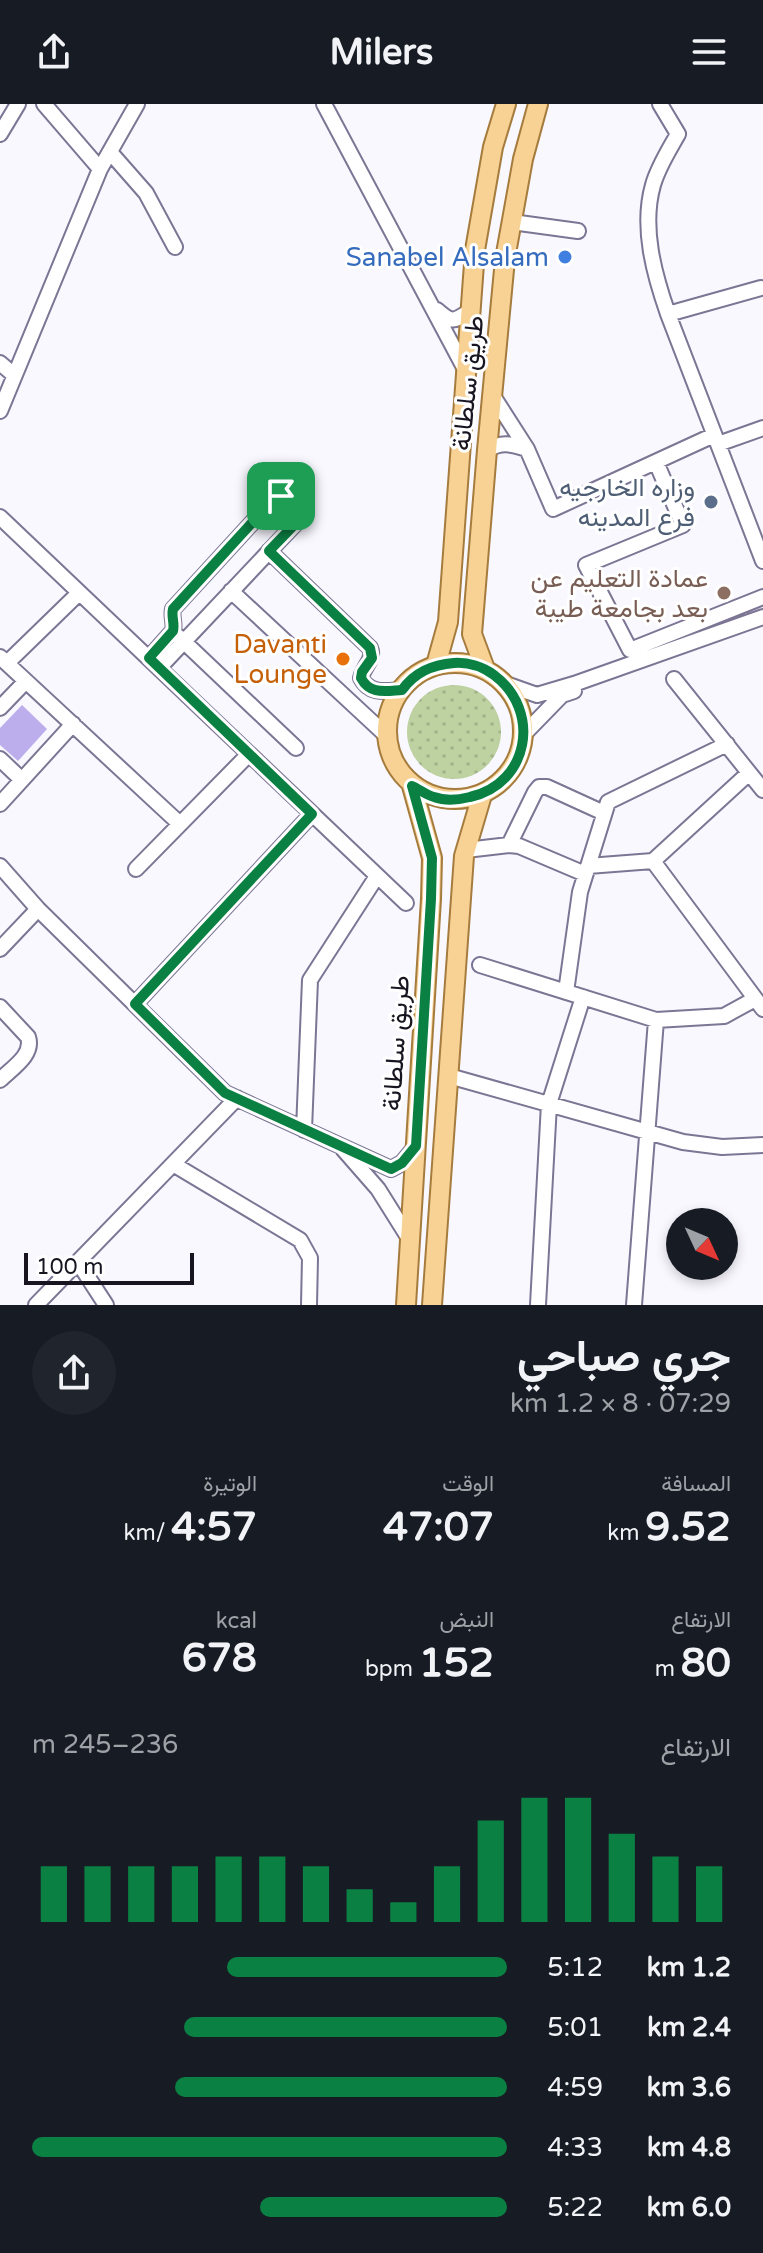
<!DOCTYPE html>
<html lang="ar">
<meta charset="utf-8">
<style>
:root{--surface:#171b24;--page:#20242c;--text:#f1f3f6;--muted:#9ea1a6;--accent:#0b8043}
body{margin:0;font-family:"Varela Round",Vazirmatn,sans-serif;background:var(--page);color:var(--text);direction:rtl;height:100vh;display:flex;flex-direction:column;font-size:30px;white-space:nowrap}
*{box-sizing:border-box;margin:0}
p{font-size:26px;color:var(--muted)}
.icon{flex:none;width:44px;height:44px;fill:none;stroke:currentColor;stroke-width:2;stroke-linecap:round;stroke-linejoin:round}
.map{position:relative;height:1201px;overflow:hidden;direction:ltr}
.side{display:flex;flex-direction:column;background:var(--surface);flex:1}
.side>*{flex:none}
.needle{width:52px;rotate:134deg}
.buttons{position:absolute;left:666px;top:1104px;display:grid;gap:16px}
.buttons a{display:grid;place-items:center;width:72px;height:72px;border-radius:50%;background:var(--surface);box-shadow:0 4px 12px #0003;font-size:40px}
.scale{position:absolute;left:24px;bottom:20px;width:170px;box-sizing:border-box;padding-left:8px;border:4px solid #181521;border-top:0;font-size:22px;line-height:28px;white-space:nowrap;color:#181521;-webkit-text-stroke:6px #fff;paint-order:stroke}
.pin{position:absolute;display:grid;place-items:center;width:68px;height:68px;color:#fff;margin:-34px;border-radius:16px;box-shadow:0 4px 12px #0006}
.round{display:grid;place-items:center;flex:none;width:84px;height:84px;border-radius:42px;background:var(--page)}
.overview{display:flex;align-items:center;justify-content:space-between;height:136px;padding:0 32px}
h1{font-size:44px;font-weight:700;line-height:60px}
.figures{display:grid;grid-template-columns:repeat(3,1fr);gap:12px;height:136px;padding:8px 32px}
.figures div{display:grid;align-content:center}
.figures b{font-size:40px;font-weight:700}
.figures small{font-size:22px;font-weight:400}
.figures p{font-size:22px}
.chart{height:224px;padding:16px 32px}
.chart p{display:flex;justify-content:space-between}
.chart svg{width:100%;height:144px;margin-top:8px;stroke:var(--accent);stroke-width:6}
ul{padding:0 32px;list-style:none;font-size:26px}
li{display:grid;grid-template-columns:128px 96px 1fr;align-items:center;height:60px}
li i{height:20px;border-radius:10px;background:var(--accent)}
header{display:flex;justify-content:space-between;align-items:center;height:104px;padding:0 32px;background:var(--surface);font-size:36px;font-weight:700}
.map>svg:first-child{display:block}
.grass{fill:url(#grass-dots)}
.building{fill:#bcaeec}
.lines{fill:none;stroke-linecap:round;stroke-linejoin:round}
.minor-casing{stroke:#7c7594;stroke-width:18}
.major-casing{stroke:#a57c3d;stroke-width:22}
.minor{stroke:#fff;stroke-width:14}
.major{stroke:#f7d294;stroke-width:18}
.route-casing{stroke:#fff;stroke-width:16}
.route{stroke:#0b8043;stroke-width:10}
.shop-dot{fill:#3f7fe0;stroke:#fff;stroke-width:3}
.service-dot{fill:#5c6f8a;stroke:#fff;stroke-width:3}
.education-dot{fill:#8d6e63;stroke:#fff;stroke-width:3}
.food-dot{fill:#e8710a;stroke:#fff;stroke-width:3}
.labels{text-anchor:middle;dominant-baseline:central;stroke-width:6;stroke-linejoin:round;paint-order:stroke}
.shop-label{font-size:26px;fill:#366cbe;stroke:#fff;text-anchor:end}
.street-label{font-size:26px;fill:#181521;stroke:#fff}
.service-label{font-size:26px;fill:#4e5e75;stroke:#fff;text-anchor:end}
.education-label{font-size:26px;fill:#785e54;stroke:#fff;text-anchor:end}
.food-label{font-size:26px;fill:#c56008;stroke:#fff;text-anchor:end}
</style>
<header><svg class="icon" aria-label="menu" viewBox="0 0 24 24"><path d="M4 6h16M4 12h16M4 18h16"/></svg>Milers<svg class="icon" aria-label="share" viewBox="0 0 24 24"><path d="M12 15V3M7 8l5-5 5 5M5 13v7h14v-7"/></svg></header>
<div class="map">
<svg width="763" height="1201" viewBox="0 0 763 1201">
<defs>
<pattern id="grass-dots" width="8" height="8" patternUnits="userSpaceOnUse" patternTransform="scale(2)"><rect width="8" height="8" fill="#bed2a1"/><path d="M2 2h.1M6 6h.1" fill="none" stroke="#a3b38a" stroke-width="1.8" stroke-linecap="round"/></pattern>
</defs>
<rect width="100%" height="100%" fill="#f9f8ff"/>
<path class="grass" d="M407 628a47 47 0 1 1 94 0a47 47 0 1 1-94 0Z"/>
<path class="building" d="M22,601l25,24 -29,32 -18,-16v-17z"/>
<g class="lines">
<g class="minor-casing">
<path id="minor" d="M44,0l56,65
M324,0l142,267
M660,0l18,30c-9,16 -20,33 -25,51 -12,42 1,89 15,129l95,247
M0,30l18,-30
M110,48l36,41 29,54
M512,118l66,9
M437,206c15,13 16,12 33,1
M668,210l93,-26
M0,259l14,12
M493,292l34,53 26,60 161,-74
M0,307l100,-242 37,-65
M718,340l45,-16
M487,346c15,-9 24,-6 40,-1
M656,358l27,63 -97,40 44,85 133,-53
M0,413l406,386
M269,447l101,97c5,11 -7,19 -9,30 9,17 25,13 41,12
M231,487l156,145
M179,533l117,111
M0,553l180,167
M149,554l24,-27c2,-8 -2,-14 0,-22l99,-108 9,-5 10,5 7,13 -3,10 -136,144
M7,559l72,-70
M674,575l89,111
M506,580l31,11 37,-11 189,-67
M0,604l26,-27
M524,630l38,-39 12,-4
M0,655l22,21
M0,700l73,-80
M509,741l26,-53 4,-5h8l57,26
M466,746l43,-5 10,1 66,28
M653,757l110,148
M0,762l38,43 187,184 166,76 11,-6 14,-17
M588,762l65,-5 96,-88
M136,765l113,-115
M0,845l38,-40
M480,861l176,55 68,-4 31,-17
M566,888l14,-100 28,-90 119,-58
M135,900l177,-190
M0,903l28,30c6,18 -16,31 -28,43
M449,972l234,66 39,5 41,-2
M304,1026l6,-150 67,-104
M343,1045l35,40 32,51
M173,1060l127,76 10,18 -1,47
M78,1158l28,43
M36,1201l201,-207
M538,1201l11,-201 34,-107
M634,1201l22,-285"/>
</g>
<g class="major-casing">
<path id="major" d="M387 627a68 68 0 1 1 136 0a68 68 0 1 1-136 0Z
M436,561l12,-43 27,-372 18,-103 13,-43
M485,565l-13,-35 15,-184 18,-191 18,-100 15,-55
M406,1201l25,-406 1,-41 -20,-72
M432,1201l32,-449 18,-61"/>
</g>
<use href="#minor" class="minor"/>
<use href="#major" class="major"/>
</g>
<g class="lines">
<g class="route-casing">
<path id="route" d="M281,392l10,5 7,13 -3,10 -26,27 101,97 2,10 -10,14 -1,6c9,17 24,13 41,12 13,-18 30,-25 52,-27 14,-1 29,4 40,12 48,36 35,109 -24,122 -12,3 -25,4 -36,0 -8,-2 -15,-8 -22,-11l20,72 -1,41 -15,247 -14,17 -11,6 -166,-76 -90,-89 177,-190 -163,-156 24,-27c2,-8 -2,-14 0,-22l99,-108z"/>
</g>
<use href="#route" class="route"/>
</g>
<circle class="shop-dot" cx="565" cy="153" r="8"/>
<circle class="service-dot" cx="711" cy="398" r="8"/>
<circle class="education-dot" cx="724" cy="489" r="8"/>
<circle class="food-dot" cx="343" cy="555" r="8"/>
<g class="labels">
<g class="shop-label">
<text x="549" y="153">Sanabel Alsalam</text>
</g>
<g class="street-label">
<text transform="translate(468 279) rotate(-84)">طريق سلطانة</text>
<text transform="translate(396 939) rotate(-86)">طريق سلطانة</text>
</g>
<g class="service-label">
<text x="695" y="383">وزاره الخارجيه<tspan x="695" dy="30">فرع المدينه</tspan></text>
</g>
<g class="education-label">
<text x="708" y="474">عمادة التعليم عن<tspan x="708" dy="30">بعد بجامعة طيبة</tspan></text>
</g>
<g class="food-label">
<text x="327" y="540">Davanti<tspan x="327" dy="30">Lounge</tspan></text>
</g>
</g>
</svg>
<div class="buttons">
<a><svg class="needle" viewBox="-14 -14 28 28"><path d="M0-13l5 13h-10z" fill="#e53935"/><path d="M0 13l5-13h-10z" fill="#9ea1a6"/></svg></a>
</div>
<div class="scale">100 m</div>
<div class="pin" style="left:281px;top:392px;background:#1e9e55"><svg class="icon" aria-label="arrive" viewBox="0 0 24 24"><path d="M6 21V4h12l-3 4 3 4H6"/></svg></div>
</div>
<section class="side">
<div class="overview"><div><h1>جري صباحي</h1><p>07:29 · 8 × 1.2 km</p></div><a class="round"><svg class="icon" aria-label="share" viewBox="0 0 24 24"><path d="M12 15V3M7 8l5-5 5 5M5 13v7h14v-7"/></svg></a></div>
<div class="figures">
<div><p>المسافة</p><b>9.52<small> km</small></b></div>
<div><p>الوقت</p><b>47:07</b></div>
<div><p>الوتيرة</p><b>4:57<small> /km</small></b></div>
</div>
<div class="figures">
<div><p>الارتفاع</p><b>80<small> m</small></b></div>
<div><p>النبض</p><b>152<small> bpm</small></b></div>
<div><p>kcal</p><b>678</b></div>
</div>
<div class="chart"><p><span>الارتفاع</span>236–245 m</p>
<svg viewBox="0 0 160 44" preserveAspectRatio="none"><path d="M5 44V27M15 44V27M25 44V27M35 44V27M45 44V24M55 44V24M65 44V27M75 44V34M85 44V38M95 44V27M105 44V13M115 44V6M125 44V6M135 44V17M145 44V24M155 44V27"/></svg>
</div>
<ul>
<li><b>1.2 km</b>5:12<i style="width:59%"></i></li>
<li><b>2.4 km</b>5:01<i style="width:68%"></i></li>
<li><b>3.6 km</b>4:59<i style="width:70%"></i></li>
<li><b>4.8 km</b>4:33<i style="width:100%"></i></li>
<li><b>6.0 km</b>5:22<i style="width:52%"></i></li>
</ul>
</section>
